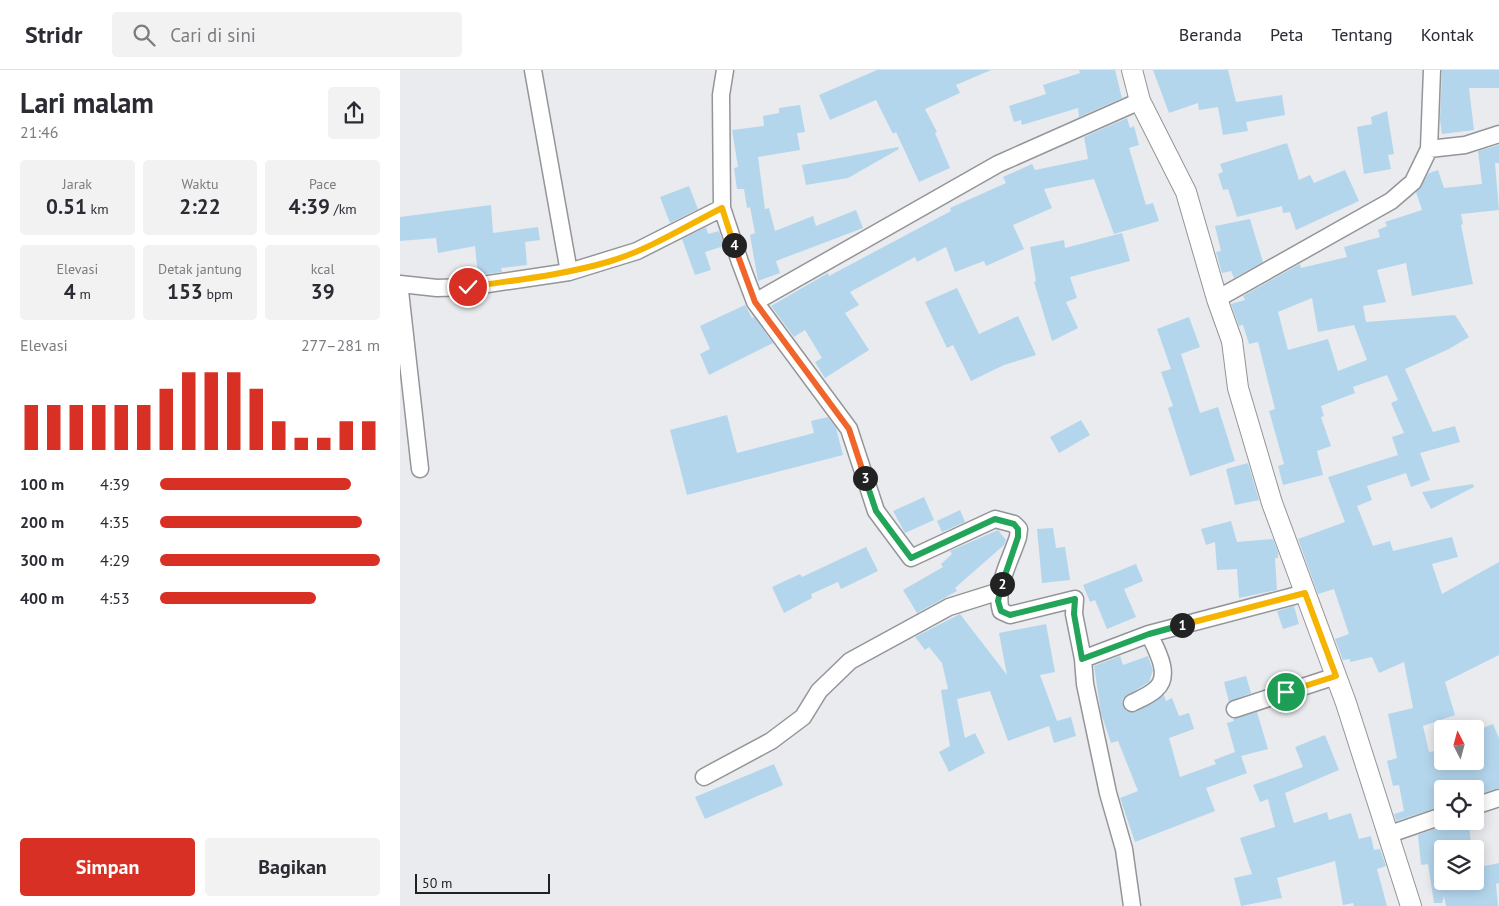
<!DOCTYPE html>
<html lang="id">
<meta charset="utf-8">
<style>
:root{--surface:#fff;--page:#f2f2f3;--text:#2b2b33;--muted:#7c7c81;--line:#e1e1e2;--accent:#d93025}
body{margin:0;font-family:"PT Sans",sans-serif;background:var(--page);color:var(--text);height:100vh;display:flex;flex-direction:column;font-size:19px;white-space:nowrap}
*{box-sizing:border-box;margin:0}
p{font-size:16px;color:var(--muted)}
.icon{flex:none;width:28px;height:28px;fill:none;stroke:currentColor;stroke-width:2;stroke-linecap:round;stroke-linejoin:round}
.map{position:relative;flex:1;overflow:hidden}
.sheet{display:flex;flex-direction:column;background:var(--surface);width:400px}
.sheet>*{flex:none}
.needle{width:32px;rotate:354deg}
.controls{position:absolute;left:1034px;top:650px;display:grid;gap:10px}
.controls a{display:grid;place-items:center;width:50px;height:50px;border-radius:5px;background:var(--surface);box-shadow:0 2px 12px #0003;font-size:25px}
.scale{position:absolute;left:15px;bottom:12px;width:135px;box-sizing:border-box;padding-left:5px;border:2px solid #212122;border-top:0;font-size:14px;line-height:18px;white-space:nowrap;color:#212122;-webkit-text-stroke:4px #e9ebee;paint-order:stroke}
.pin{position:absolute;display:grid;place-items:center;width:42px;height:42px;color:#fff;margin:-21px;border:2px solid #fff;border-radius:50%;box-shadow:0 1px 5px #0007}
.km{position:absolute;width:25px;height:25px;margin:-12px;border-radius:50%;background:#222;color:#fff;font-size:14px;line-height:25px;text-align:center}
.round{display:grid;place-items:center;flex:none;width:52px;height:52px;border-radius:5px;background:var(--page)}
.headline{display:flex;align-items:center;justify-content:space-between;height:85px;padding:0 20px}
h1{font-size:28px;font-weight:800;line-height:38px}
.stats{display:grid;grid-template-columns:repeat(3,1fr);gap:8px;height:85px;padding:5px 20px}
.stats div{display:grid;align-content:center;border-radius:5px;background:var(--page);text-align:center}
.stats b{font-size:21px;font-weight:800}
.stats small{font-size:14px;font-weight:400}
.stats p{font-size:14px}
.chart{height:140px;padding:10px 20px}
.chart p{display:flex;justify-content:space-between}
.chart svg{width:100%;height:90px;margin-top:5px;stroke:var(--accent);stroke-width:6}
.action{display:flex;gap:10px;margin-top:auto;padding:10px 20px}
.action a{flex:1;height:58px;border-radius:5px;background:var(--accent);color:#fff;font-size:20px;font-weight:800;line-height:58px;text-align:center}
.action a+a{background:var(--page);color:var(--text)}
ul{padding:0 20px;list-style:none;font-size:16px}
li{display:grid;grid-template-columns:80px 60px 1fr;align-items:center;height:38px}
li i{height:12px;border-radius:6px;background:var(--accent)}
header{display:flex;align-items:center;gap:30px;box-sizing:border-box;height:70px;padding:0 25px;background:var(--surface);border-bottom:1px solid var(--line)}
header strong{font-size:24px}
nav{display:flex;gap:28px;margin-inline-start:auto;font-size:18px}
.search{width:350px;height:45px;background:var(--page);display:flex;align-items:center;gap:12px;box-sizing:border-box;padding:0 18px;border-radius:5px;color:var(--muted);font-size:19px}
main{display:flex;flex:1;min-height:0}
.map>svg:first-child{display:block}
.building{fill:#b4d6ed;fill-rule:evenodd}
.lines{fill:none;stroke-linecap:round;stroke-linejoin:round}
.minor-casing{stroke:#949598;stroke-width:19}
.tertiary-casing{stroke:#949598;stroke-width:22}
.minor{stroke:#fff;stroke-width:16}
.tertiary{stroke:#fff;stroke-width:20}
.split-1-casing{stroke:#fff;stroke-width:10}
.split-2-casing{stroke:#fff;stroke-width:10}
.split-3-casing{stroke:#fff;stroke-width:10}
.split-4-casing{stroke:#fff;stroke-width:10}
.split-5-casing{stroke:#fff;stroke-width:10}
.split-1{stroke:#f5b400;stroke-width:6}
.split-2{stroke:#22a559;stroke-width:6}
.split-3{stroke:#22a559;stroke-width:6}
.split-4{stroke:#f0652b;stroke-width:6}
.split-5{stroke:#f5b400;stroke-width:6}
</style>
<header>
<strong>Stridr</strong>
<div class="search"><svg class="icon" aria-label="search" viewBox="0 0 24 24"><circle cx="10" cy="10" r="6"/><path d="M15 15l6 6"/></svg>Cari di sini</div>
<nav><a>Beranda</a><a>Peta</a><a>Tentang</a><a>Kontak</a></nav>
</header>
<main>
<section class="sheet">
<div class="headline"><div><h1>Lari malam</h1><p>21:46</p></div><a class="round"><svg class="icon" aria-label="share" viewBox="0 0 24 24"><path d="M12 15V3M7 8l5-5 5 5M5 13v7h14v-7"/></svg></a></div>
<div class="stats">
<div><p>Jarak</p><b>0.51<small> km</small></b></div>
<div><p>Waktu</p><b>2:22</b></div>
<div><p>Pace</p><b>4:39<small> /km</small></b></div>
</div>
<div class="stats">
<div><p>Elevasi</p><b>4<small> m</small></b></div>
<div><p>Detak jantung</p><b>153<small> bpm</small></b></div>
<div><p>kcal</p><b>39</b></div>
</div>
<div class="chart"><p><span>Elevasi</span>277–281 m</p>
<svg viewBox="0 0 160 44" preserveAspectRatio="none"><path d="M5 44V22M15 44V22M25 44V22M35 44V22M45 44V22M55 44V22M65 44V14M75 44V6M85 44V6M95 44V6M105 44V14M115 44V30M125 44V38M135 44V38M145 44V30M155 44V30"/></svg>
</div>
<ul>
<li><b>100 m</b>4:39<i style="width:87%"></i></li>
<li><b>200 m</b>4:35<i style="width:92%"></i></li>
<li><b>300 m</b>4:29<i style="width:100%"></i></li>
<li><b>400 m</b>4:53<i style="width:71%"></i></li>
</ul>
<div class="action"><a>Simpan</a><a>Bagikan</a></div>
</section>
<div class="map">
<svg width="1099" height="836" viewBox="0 0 1099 836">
<rect width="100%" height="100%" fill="#e9ebee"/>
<path class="building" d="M477,0h114l-35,15 4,8 -35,16 12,23 -2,1 15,35 -31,14 -23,-50 -3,2 -17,-34 -46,20 -11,-25z
M679,0h36l7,28 -43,19 -1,-9 -56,17 -1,-5 -7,2 -5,-16 37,-12 -3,-9 37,-12z
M753,0h75l8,32 46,-7 3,20 -39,7 2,9 -25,4 -5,-28 -19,3 -1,-7 -29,10z
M1042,0h57v18h-30l5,42 -32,4 -2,-14z
M400,35l5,27 -8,1 3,17 -42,7 7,52 4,-1 6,23 38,-15 3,10 40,-16 7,18 -87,33 4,12 -22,8 -8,-46 5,-2 -5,-26 -3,1 -3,-19h-7l-3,-21 4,-1 -6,-37 32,-4 -1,-10 16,-3v-5z
M987,41l7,43 -6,1 3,14 -27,5 -7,-47 15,-3 -1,-7z
M727,48l3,10 4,-2 5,19 -10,3 17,57 7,-2 6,18 -45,13 -20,-55 -50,10 8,19 -39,17 11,24 -38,17 -2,-5 -29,11 -9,-25 -29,15 -2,-5 -65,35 9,13 -14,8 24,37 -44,28 -10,-16 7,-4 -17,-28 -11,7 -23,-31 57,-33 1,3 122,-65 -1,-3 56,-25 -3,-6 29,-13 3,6 53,-11 -4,-22z
M887,73l12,37 11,-5 4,8 31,-13 14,31 -63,29 -6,-18 -7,1 -1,-7 -45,11 -9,-28 -5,1 -5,-16 5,-2 -3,-8z
M1099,75v18h-4l4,47 -38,4 2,10 -2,1 12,59 -61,12 -6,-33 -29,7 9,32 -23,4 3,16 89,-7 14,22 -20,12 -44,20 28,63 22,-6 5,16 -40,11 10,27 -19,7 -5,-14 -39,13 5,14 -15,6 16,40 17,-5 3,10 59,-14 6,20 -26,7 10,30 57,-32v93l-54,27 10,33 -32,11 6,26 13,-2v11h33v-30l18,-7 6,14v50l-24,7v-6h-33v17l-46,15 -2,-7 10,-3 -5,-26 -6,1 -6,-25 10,-3 -9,-44 25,-6 -9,-46 -25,11 -7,-16 -22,5v-3l-7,1 -8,-21 14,-5 -15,-45 -16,5 -20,-55 47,-17 -17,-45 70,-22 -6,-18 12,-4 -13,-30 7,-3 -11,-25 -34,12 2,6 -34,13 3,10 -3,1 10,29 -14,5 6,24 -40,10 -5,-19 6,-2 -15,-53 6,-2 -17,-67 -9,2 -6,-19 -4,1 -8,-22 14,-4 -2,-4 57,-32 1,4 46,-11 -3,-10 36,-10 -2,-7 9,-4 -2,-4 37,-12 -6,-18 13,-19 9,-3 6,18 38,-4 -4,-33zM912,228l6,34 36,-7 13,35 -29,11 -10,-32 -40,11 -10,-38z
M498,77l1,2 -51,29 -42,7 -4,-20z
M289,116l9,23 -28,14 -10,-26z
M91,135l2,28 45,-6 2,13 -15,2 2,23 -26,3 1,4 -24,3 -3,-29 -37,7 -2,-15 -36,3v-24z
M850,149l13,43 -29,16 -3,-7 -9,2 -6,-21 5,-1 -6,-25z
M306,157l2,7 11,-3 5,15 -19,6 6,18 -16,5 -13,-36z
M722,163l8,28 -60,16 7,21 -11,4 12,26 -26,13 -18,-59 2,-1 -6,-34 34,-7 1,8z
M557,218l22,46 39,-18 18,39 -32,10 -33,16 -18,-36 -6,3 -22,-46z
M345,235l7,13 2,-1 19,26 -64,32 -9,-21 10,-5 -10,-23z
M789,247l11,30 -19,7 19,59 18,-6 17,54 -45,15 -22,-68 5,-2 -12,-34 10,-3 -14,-40z
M327,345l10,38 77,-20 -3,-12 17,-4 8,11 7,27 -156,40 -17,-65z
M681,350l9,15 -31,18 -9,-16z
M848,393l11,37 -24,5 -9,-36z
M1073,414l1,3 -43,22 -9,-17z
M524,427l10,23 -29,13 -12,-22z
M560,440l5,12 -23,10 -5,-11z
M831,451l6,21 36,-3 5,13v6h-3l2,32 -38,8 -2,-29 -20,1 -2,-28 -9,3 -5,-16z
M653,458l3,20 9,-1 5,33 -28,3 -5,-54z
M598,460l8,10 -2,5 -49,43 2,3 -40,22 -14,-23 40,-23 -2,-3 11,-10 -2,-3z
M466,477l12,24 -37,18 -3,-7 -27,12 1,4 -28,15 -12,-26 28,-13 2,3z
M736,494l7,17 -19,8 12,28 -29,12 -12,-29 -5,2 -7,-17z
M894,536l5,18 -16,5 -6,-18z
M560,544l47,61 -8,-42 47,-9 9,48 -15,3 17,46 14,-4 5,19 -22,7 -5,-17 -41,15 -18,-50 -33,8 8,39 10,-5 10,20 -36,19 -10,-20 11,-6 -9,-56 7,-1 -6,-26 -13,-16 -4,3 -10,-13z
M720,586l3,9 25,-9 5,14 -4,12 -26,16 -1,5 4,8 10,1 28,-17 2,6 6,-3 7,18 10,-3 5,16 -25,9 11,39 36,-13 -2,-4 21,-8 -8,-29 7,-2 -1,-2 24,-7 11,37 -27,7 6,17 -41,15 9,23 -80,31 -15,-44 18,-7 -20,-50 -7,2 -10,-30 -7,-47z
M846,606l5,17 -22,9 -5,-20z
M925,665l14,35 -54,23 9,30 33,-11 2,8 22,-7 8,26 12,-3 3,14 6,-1 6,17 -9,3 10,37h-33l-1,-3 -10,2 -8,-44 -58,17 5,20 -41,8 -7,-28 18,-4 -12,-36 35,-11 -7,-28 -8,3 -7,-17 50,-18 -8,-20z
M374,694l9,21 -78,34 -10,-22z
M1069,754l2,20 -29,5v32h33v-13l24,-5v20l-3,1 2,22h-52l-2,-10 -2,7h-8l-6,-39 -7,1 -3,-30 24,-9z"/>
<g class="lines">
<g class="minor-casing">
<path id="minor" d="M133,0l36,202
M325,0l-4,25 1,113 18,54 15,40 94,127 27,82 35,47 84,-39 19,5 5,5 -1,8c-7,22 -24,51 -17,74l9,4 65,-16 -1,15 9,45 2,25 23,109 16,56 8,57
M1029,79l36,-4 34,-11
M0,214l37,4 31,-1 101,-15 68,-21 85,-43
M0,221l20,178
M817,229l174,-98 22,-19 16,-33 3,-79
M355,232l243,-138 142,-63
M683,589l66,-25 156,-41
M732,633c8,-4 18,-8 24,-14 16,-14 0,-40 -7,-55
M835,639l101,-33
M304,707l67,-36 32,-24 16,-26 31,-30 99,-54 51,-16
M1075,736l24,-8
M987,765l55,-19"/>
</g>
<g class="tertiary-casing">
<path id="tertiary" d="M732,0l8,31 46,91 31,107 15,42 6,47 34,115 74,200 65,203"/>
</g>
<use href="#minor" class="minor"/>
<use href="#tertiary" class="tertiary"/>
</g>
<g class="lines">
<g class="split-1-casing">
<path id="split-1" d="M782,555l123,-32 31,83 -50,16"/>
</g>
<g class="split-2-casing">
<path id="split-2" d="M602,514l-4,17 3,10 9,4 65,-16 -1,15 8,45 67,-25 33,-9"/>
</g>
<g class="split-3-casing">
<path id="split-3" d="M465,408l11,33 35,47 84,-39 19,5 4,5v8l-16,47"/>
</g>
<g class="split-4-casing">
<path id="split-4" d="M334,175l21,57 94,127 16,49"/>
</g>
<g class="split-5-casing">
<path id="split-5" d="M68,217c48,-7 96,-12 143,-26 39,-12 75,-35 111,-53l12,37"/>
</g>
<use href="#split-1" class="split-1"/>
<use href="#split-2" class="split-2"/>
<use href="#split-3" class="split-3"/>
<use href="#split-4" class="split-4"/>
<use href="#split-5" class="split-5"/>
</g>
</svg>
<div class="controls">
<a><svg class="needle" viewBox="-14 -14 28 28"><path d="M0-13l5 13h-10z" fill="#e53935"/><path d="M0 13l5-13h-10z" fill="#7c7c81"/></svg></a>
<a><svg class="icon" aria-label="locate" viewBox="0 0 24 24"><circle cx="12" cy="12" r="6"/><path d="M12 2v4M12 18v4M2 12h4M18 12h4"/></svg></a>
<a><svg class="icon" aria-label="layers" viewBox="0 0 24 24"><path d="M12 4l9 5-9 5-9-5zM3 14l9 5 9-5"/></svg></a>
</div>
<div class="scale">50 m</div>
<div class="pin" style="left:886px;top:622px;background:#1e9e55"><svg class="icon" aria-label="arrive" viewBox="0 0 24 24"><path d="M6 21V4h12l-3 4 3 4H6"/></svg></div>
<div class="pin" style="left:68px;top:217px;background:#d93025"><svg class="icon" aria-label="check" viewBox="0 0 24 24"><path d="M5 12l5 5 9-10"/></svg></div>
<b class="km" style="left:782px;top:555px">1</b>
<b class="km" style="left:602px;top:514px">2</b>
<b class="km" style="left:465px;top:408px">3</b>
<b class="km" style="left:334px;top:175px">4</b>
</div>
</main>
